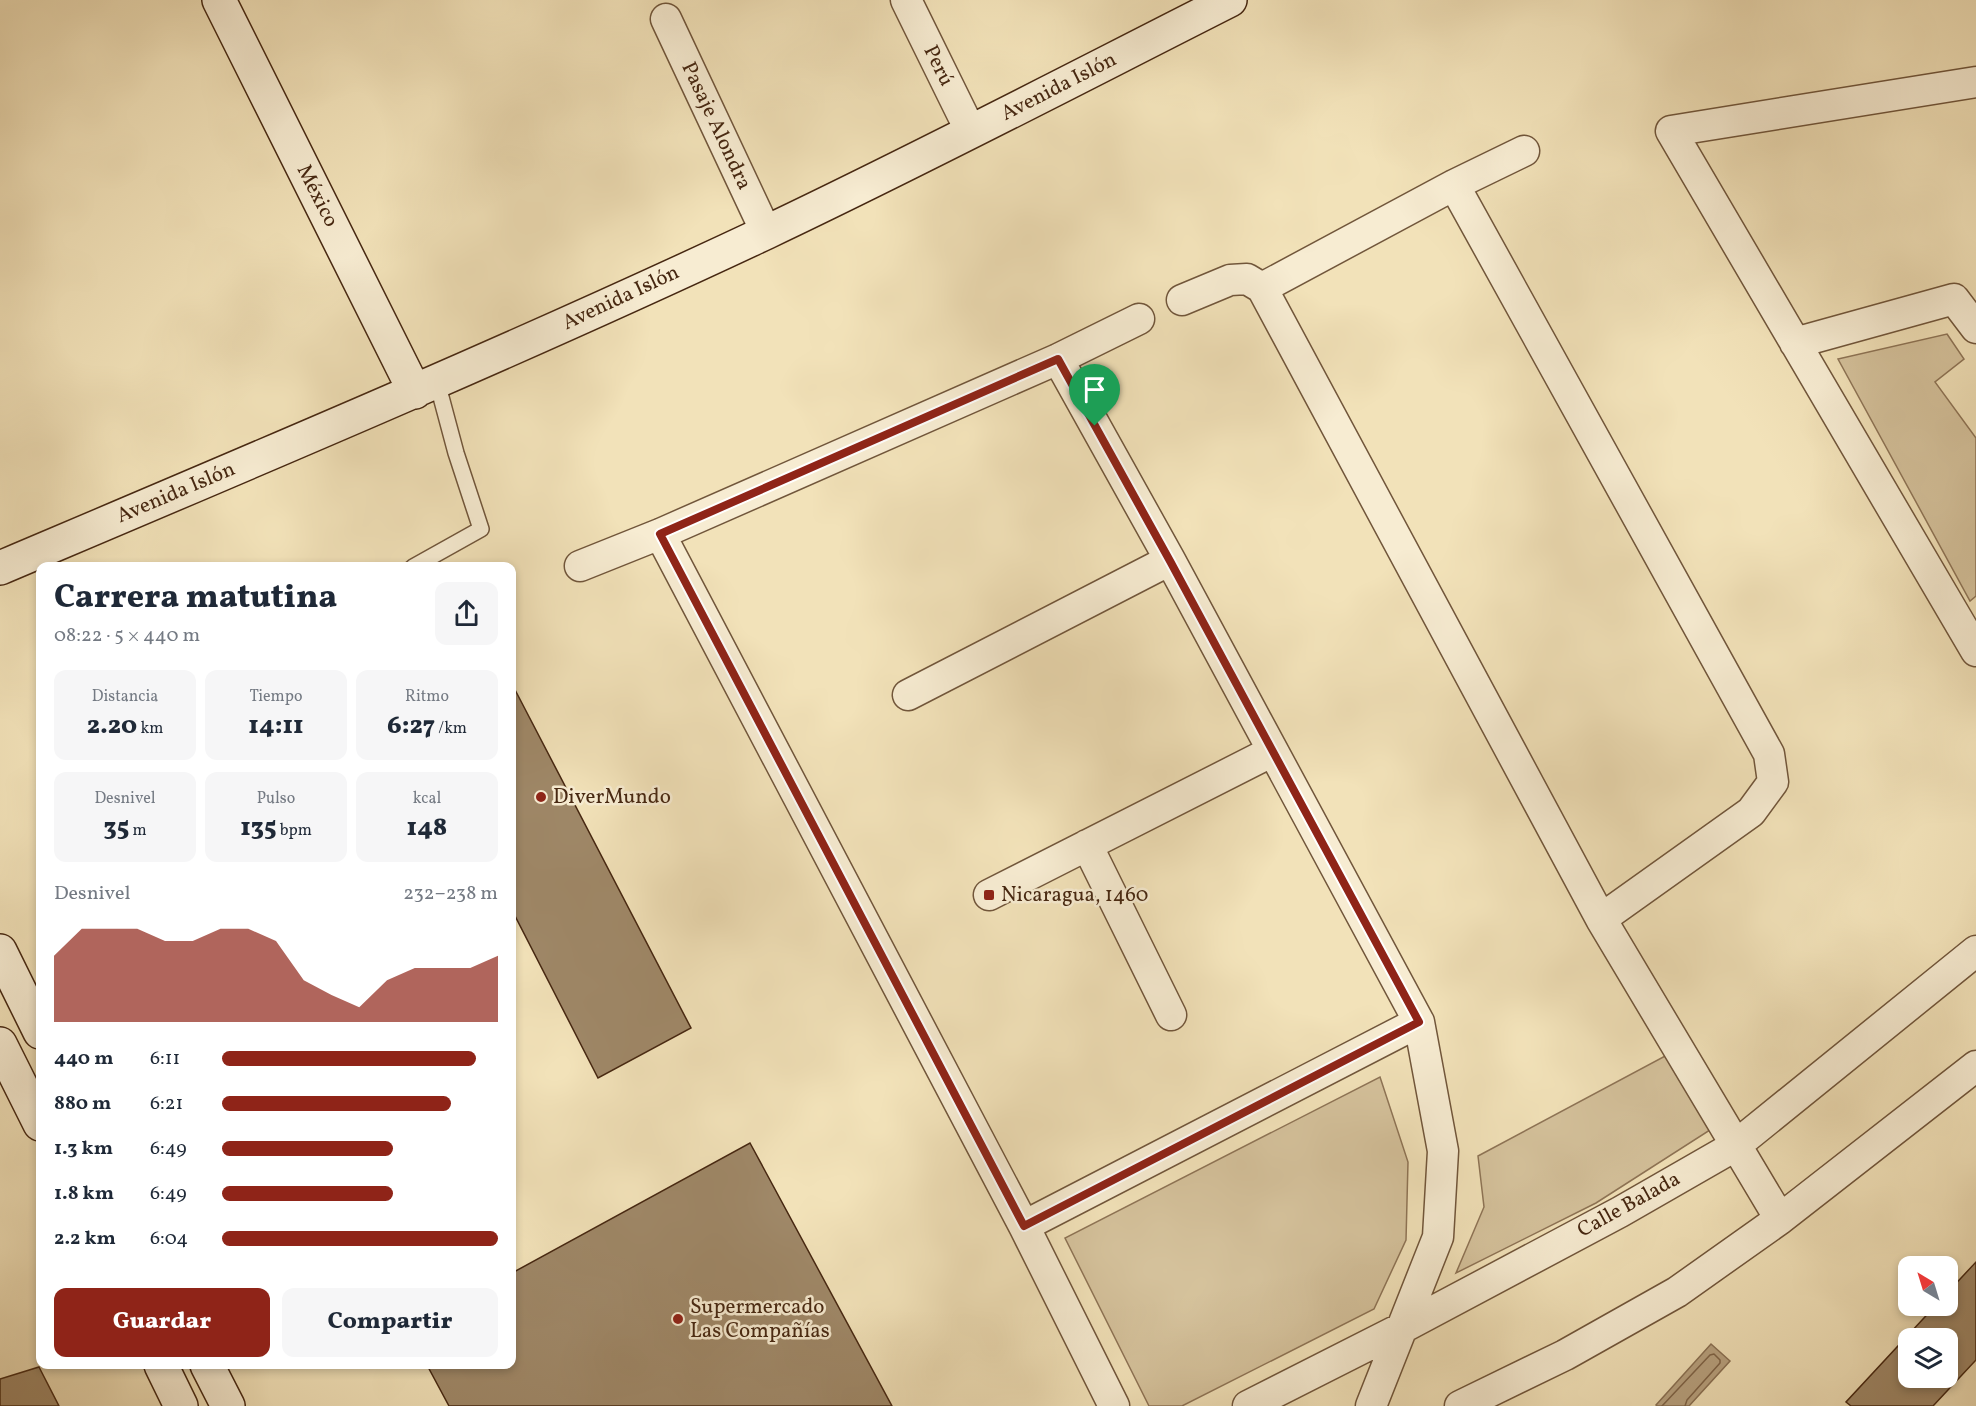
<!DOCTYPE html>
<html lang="es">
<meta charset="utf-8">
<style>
:root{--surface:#fff;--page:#f6f6f7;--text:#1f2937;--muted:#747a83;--accent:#8f2418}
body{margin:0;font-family:Vollkorn,serif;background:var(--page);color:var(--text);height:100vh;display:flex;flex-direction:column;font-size:22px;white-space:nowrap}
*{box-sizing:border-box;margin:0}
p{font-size:20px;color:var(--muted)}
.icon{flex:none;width:33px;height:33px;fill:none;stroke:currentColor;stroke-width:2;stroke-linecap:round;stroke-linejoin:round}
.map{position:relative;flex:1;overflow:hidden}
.drawer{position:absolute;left:36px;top:562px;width:480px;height:807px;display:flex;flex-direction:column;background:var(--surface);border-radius:12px;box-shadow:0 3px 9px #0003}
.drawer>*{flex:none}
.needle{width:39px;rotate:322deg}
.tools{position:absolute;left:1898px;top:1256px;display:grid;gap:12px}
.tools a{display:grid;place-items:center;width:60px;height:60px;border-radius:12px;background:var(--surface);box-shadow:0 3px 9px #0003;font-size:30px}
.pin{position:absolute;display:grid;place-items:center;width:51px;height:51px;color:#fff;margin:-62px -26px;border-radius:50% 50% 50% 0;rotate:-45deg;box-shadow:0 0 6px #0007}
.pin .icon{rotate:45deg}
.round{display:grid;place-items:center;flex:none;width:63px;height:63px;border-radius:12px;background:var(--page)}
.head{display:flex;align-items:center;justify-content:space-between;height:102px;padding:0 18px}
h1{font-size:33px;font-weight:800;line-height:45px}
.stats{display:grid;grid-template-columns:repeat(3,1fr);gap:9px;height:102px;padding:6px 18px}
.stats div{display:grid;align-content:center;border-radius:12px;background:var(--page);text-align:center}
.stats b{font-size:26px;font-weight:800}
.stats small{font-size:16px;font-weight:400}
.stats p{font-size:16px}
.chart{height:168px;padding:12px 18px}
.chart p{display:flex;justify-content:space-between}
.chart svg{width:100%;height:108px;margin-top:6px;fill:var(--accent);opacity:.7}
.action{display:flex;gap:12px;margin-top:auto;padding:12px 18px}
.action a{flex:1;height:69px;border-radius:12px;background:var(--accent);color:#fff;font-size:24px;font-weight:800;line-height:69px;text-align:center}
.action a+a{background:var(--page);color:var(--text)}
ul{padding:0 18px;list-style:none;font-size:20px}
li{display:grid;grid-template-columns:96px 72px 1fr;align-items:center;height:45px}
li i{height:15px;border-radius:8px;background:var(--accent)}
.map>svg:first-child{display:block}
.green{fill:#d5c29c;stroke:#8e7456;stroke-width:1.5}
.water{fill:#b8a280;stroke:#8a7154;stroke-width:1.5}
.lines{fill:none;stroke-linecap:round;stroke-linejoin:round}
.shore{stroke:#7f6448;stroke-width:1.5}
.building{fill:#9f8868;stroke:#462711;stroke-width:1.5;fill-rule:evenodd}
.service-casing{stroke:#71563b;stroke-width:18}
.minor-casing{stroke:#71563b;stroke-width:33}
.secondary-casing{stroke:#462711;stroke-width:36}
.service{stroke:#f7ecd2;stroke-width:15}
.minor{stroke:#f7ecd2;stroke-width:30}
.secondary{stroke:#f7ecd2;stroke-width:33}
.route-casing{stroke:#fff;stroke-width:12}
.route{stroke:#8f2418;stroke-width:8}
.poi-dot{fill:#8f2418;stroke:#f7ecd2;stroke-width:2}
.labels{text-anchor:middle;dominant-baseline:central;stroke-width:5;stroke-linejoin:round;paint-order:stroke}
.street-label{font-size:21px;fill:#462711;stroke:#f7ecd2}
.poi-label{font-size:21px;fill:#462711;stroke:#f7ecd2;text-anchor:start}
</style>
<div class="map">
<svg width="1976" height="1406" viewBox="0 0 1976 1406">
<rect width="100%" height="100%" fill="#f2e2b9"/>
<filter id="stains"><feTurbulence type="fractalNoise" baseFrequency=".00333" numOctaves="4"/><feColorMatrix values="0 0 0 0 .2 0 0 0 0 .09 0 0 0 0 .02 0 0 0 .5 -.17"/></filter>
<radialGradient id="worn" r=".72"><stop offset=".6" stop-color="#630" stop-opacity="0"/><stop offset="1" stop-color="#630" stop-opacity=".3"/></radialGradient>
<path class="green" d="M1947,334l17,25 -29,23 41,56v158l-6,5 -132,-242z
M1667,1055l43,75 -114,73 -140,70 28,-66 -6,-51z
M1380,1077l28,85 -2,78 -32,69 -192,97h-33l-84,-168z"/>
<path class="water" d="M1711,1344l19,17 -41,45h-32l-1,-1z"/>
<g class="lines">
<path class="shore" d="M1662,1406l48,-51 4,-1 6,6v3l-33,37 -2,6"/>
</g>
<path class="building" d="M512,684l179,344 -93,50 -86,-168z
M750,1143l142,263h-443l-22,-41h85v-92z
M1976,1262v98l-43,46h-82l-5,-4 90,-97h11v-12zM1908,1338h39v39h-39z
M39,1367l20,39h-59v-27z"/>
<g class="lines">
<g class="service-casing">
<path id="service" d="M413,567l68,-38 -25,-76 -19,-71"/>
</g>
<g class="minor-casing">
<path id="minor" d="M906,0l65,132
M666,19l100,213
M1976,82l-305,49 305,520
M1454,185l315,569 4,28 -22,30 -150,107
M1262,288l192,-103 70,-34
M1182,300l48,-20 17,-1 15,9 339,631 179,300
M1795,343l159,-44 22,29
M1058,359l112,201 249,462 24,129 -5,86 -67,169
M660,534l364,692 90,180
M580,566l80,-32 398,-175 81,-40
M908,695l262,-135
M1087,845l84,170
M989,895l284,-144
M1024,1226l395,-204
M1248,1406l154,-78 218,-116 115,-66 241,-195
M1460,1406l105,-51 112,-63 103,-73 196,-153"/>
</g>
<g class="secondary-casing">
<path id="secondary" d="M219,0l196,392
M0,568c257,-109 514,-217 767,-336 156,-74 309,-154 463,-232
M0,951l40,81
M0,1044l40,80
M161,1365l20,41
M207,1365l21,41"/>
</g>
<use href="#service" class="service"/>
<use href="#minor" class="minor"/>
<use href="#secondary" class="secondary"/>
</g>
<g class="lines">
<g class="route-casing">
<path id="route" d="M1058,359l112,202 249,461 -395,204 -364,-692z"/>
</g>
<use href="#route" class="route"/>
</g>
<g class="poi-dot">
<circle cx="541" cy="797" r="6"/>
<rect x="983" y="889" width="12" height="12" rx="3"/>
<circle cx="678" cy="1319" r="6"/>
</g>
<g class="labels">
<g class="street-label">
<text transform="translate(938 66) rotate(64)">Perú</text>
<text transform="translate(1059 87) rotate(-27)">Avenida Islón</text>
<text transform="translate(716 126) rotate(65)">Pasaje Alondra</text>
<text transform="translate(317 196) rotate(63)">México</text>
<text transform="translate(621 298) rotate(-25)">Avenida Islón</text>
<text transform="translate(176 493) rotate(-23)">Avenida Islón</text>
<text transform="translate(1629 1205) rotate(-29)">Calle Balada</text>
</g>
<g class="poi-label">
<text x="553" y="797">DiverMundo</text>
<text x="1001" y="895">Nicaragua, 1460</text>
<text x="690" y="1307">Supermercado<tspan x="690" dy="24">Las Compañías</tspan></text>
</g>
</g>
<rect width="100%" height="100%" filter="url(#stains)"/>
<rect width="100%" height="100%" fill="url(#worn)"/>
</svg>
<div class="tools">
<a><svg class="needle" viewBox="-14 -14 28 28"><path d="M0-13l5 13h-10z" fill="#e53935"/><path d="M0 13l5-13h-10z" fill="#747a83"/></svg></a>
<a><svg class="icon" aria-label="layers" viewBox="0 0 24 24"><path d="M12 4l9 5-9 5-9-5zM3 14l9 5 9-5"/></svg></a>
</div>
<div class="pin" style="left:1095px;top:426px;background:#1e9e55"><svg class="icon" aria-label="arrive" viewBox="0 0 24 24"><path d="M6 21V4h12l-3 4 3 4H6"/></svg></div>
<section class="drawer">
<div class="head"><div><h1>Carrera matutina</h1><p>08:22 · 5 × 440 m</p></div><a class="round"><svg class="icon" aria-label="share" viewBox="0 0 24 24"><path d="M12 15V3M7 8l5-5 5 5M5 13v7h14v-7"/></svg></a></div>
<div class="stats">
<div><p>Distancia</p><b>2.20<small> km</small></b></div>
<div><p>Tiempo</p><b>14:11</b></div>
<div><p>Ritmo</p><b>6:27<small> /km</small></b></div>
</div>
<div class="stats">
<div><p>Desnivel</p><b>35<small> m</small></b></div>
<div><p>Pulso</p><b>135<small> bpm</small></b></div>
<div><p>kcal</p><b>148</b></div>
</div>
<div class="chart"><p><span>Desnivel</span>232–238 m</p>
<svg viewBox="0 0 160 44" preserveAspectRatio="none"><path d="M0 44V17L10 6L20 6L30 6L40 11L50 11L60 6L70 6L80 11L90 27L100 33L110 38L120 27L130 22L140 22L150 22L160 17V44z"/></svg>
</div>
<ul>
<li><b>440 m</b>6:11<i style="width:92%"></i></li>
<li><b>880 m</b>6:21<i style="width:83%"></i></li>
<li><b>1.3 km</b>6:49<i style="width:62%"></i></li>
<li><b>1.8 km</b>6:49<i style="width:62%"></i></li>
<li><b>2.2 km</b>6:04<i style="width:100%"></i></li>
</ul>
<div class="action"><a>Guardar</a><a>Compartir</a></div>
</section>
</div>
